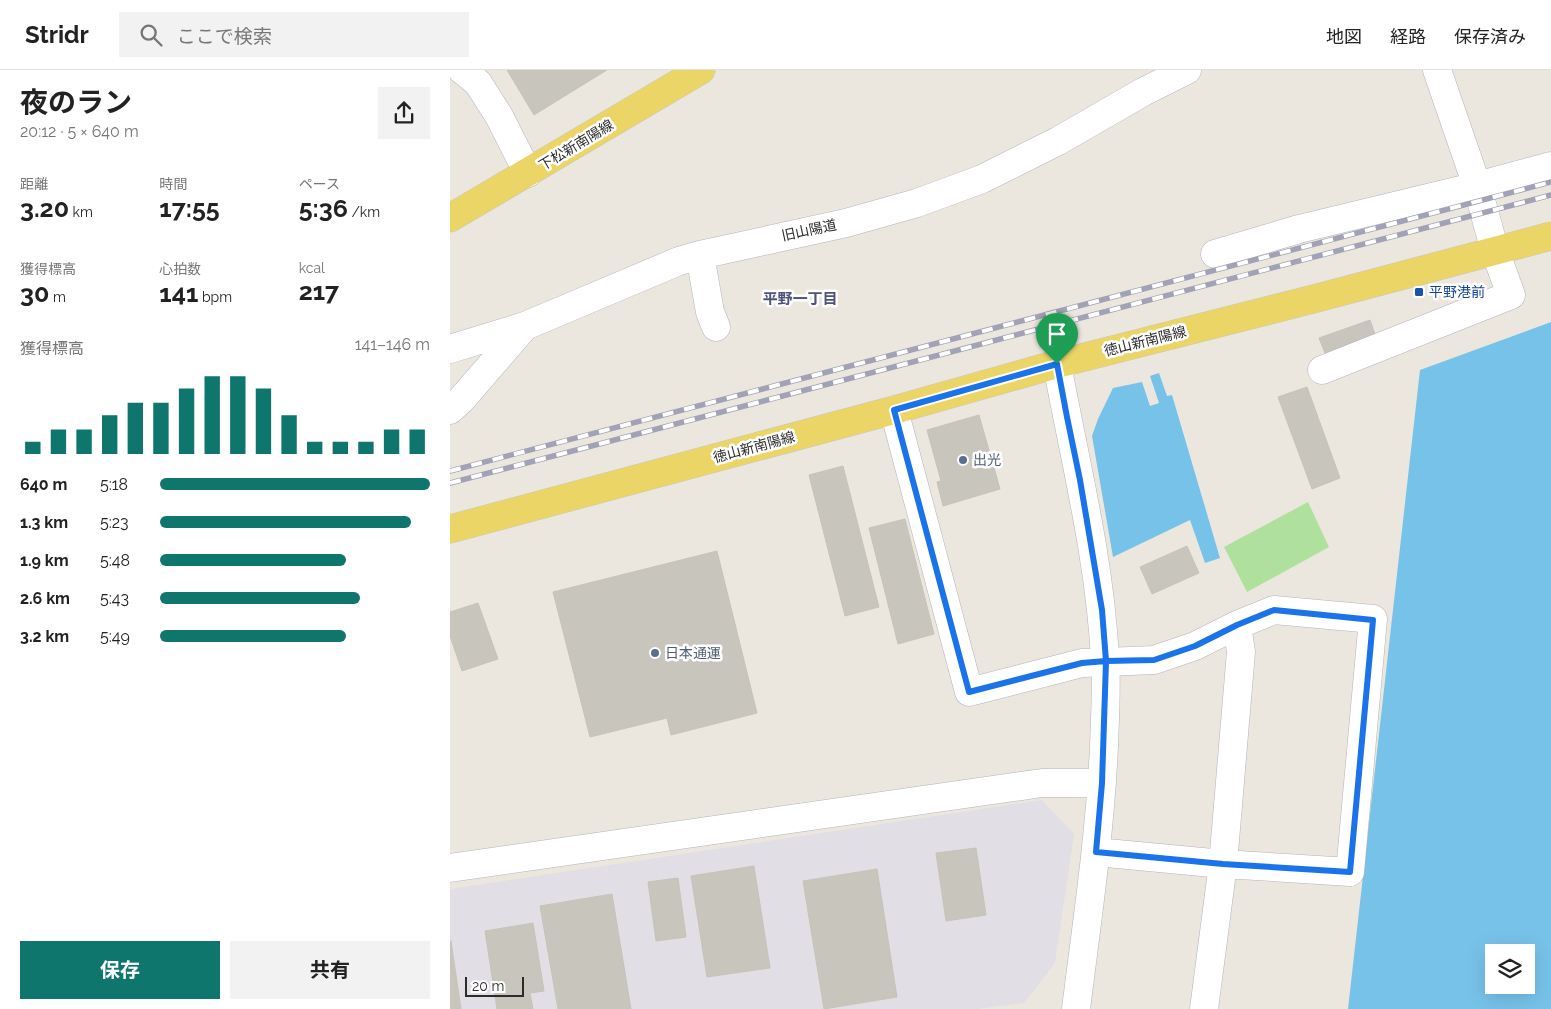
<!DOCTYPE html>
<html lang="ja">
<meta charset="utf-8">
<style>
:root{--surface:#fff;--page:#f2f2f2;--text:#222;--muted:#767676;--line:#e0e0e0;--accent:#0f766e}
body{margin:0;font-family:Raleway,"Noto Sans JP",sans-serif;background:var(--page);color:var(--text);height:100vh;display:flex;flex-direction:column;font-size:19px;white-space:nowrap}
*{box-sizing:border-box;margin:0}
p{font-size:16px;color:var(--muted)}
.icon{flex:none;width:28px;height:28px;fill:none;stroke:currentColor;stroke-width:2;stroke-linecap:round;stroke-linejoin:round}
.map{position:relative;flex:1;overflow:hidden}
.sheet{display:flex;flex-direction:column;background:var(--surface);width:450px}
.sheet>*{flex:none}
.fabs{position:absolute;left:1035px;top:874px;display:grid;gap:10px}
.fabs a{display:grid;place-items:center;width:50px;height:50px;border-radius:0px;background:var(--surface);box-shadow:0 5px 20px #0002;font-size:25px}
.scale{position:absolute;left:15px;bottom:12px;width:59px;box-sizing:border-box;padding-left:5px;border:2px solid #2b2b2b;border-top:0;font-size:14px;line-height:18px;white-space:nowrap;color:#2b2b2b;-webkit-text-stroke:4px #fff;paint-order:stroke}
.pin{position:absolute;display:grid;place-items:center;width:42px;height:42px;color:#fff;margin:-51px -21px;border-radius:50% 50% 50% 0;rotate:-45deg;box-shadow:0 0 5px #0007}
.pin .icon{rotate:45deg}
.round{display:grid;place-items:center;flex:none;width:52px;height:52px;border-radius:0px;background:var(--page)}
.headline{display:flex;align-items:center;justify-content:space-between;height:85px;padding:0 20px}
h1{font-size:28px;font-weight:700;line-height:38px}
.stats{display:grid;grid-template-columns:repeat(3,1fr);gap:8px;height:85px;padding:5px 20px}
.stats div{display:grid;align-content:center}
.stats b{font-size:25px;font-weight:700}
.stats small{font-size:14px;font-weight:400}
.stats p{font-size:14px}
.chart{height:140px;padding:10px 20px}
.chart p{display:flex;justify-content:space-between}
.chart svg{width:100%;height:90px;margin-top:5px;stroke:var(--accent);stroke-width:6}
.action{display:flex;gap:10px;margin-top:auto;padding:10px 20px}
.action a{flex:1;height:58px;border-radius:0px;background:var(--accent);color:#fff;font-size:20px;font-weight:700;line-height:58px;text-align:center}
.action a+a{background:var(--page);color:var(--text)}
ul{padding:0 20px;list-style:none;font-size:16px}
li{display:grid;grid-template-columns:80px 60px 1fr;align-items:center;height:38px}
li i{height:12px;border-radius:6px;background:var(--accent)}
header{display:flex;align-items:center;gap:30px;box-sizing:border-box;height:70px;padding:0 25px;background:var(--surface);border-bottom:1px solid var(--line)}
header strong{font-size:24px}
nav{display:flex;gap:28px;margin-inline-start:auto;font-size:18px}
.search{width:350px;height:45px;background:var(--page);display:flex;align-items:center;gap:12px;box-sizing:border-box;padding:0 18px;border-radius:0px;color:var(--muted);font-size:19px}
main{display:flex;flex:1;min-height:0}
.map>svg:first-child{display:block}
.industrial{fill:#e1dee5}
.green{fill:#afe09e}
.water{fill:#77c2e9;fill-rule:evenodd}
.building{fill:#c8c5bd;stroke:#c8c3b8}
.lines{fill:none;stroke-linecap:round;stroke-linejoin:round}
.minor-casing{stroke:#b2b3be;stroke-width:29}
.major-casing{stroke:#c8c8c8;stroke-width:29}
.minor{stroke:#fff;stroke-width:28}
.major{stroke:#ead566;stroke-width:28}
.rail-casing{stroke:#a1a2b5;stroke-width:5.5}
.rail{stroke:#fff;stroke-width:4;stroke-dasharray:11;stroke-linecap:butt}
.route-casing{stroke:#fff;stroke-width:10}
.route{stroke:#1a73e8;stroke-width:6}
.transit-dot{fill:#1a4fb4;stroke:#fff;stroke-width:2}
.service-dot{fill:#5c6f8a;stroke:#fff;stroke-width:2}
.labels{text-anchor:middle;dominant-baseline:central;stroke-width:5;stroke-linejoin:round;paint-order:stroke}
.street-label{font-size:14px;fill:#2b2b2b;stroke:#fff}
.transit-label{font-size:14px;fill:#164399;stroke:#fff;text-anchor:start}
.service-label{font-size:14px;fill:#4e5e75;stroke:#fff;text-anchor:start}
.neighbourhood-label{font-size:15px;font-weight:bold;fill:#4e527a;stroke:#fff}
</style>
<header>
<strong>Stridr</strong>
<div class="search"><svg class="icon" aria-label="search" viewBox="0 0 24 24"><circle cx="10" cy="10" r="6"/><path d="M15 15l6 6"/></svg>ここで検索</div>
<nav><a>地図</a><a>経路</a><a>保存済み</a></nav>
</header>
<main>
<section class="sheet">
<div class="headline"><div><h1>夜のラン</h1><p>20:12 · 5 × 640 m</p></div><a class="round"><svg class="icon" aria-label="share" viewBox="0 0 24 24"><path d="M12 15V3M7 8l5-5 5 5M5 13v7h14v-7"/></svg></a></div>
<div class="stats">
<div><p>距離</p><b>3.20<small> km</small></b></div>
<div><p>時間</p><b>17:55</b></div>
<div><p>ペース</p><b>5:36<small> /km</small></b></div>
</div>
<div class="stats">
<div><p>獲得標高</p><b>30<small> m</small></b></div>
<div><p>心拍数</p><b>141<small> bpm</small></b></div>
<div><p>kcal</p><b>217</b></div>
</div>
<div class="chart"><p><span>獲得標高</span>141–146 m</p>
<svg viewBox="0 0 160 44" preserveAspectRatio="none"><path d="M5 44V38M15 44V32M25 44V32M35 44V25M45 44V19M55 44V19M65 44V12M75 44V6M85 44V6M95 44V12M105 44V25M115 44V38M125 44V38M135 44V38M145 44V32M155 44V32"/></svg>
</div>
<ul>
<li><b>640 m</b>5:18<i style="width:100%"></i></li>
<li><b>1.3 km</b>5:23<i style="width:93%"></i></li>
<li><b>1.9 km</b>5:48<i style="width:69%"></i></li>
<li><b>2.6 km</b>5:43<i style="width:74%"></i></li>
<li><b>3.2 km</b>5:49<i style="width:69%"></i></li>
</ul>
<div class="action"><a>保存</a><a>共有</a></div>
</section>
<div class="map">
<svg width="1101" height="939" viewBox="0 0 1101 939">
<rect width="100%" height="100%" fill="#ece7de"/>
<path class="industrial" d="M592,730l32,34 -19,129 -31,40 -48,6h-526v-120z"/>
<path class="green" d="M858,432l21,45 -82,45 -23,-45z"/>
<path class="water" d="M1101,252v687h-203l72,-639zM1044,882h32v33h-32z
M709,303l8,23 5,-1 48,163 -15,5 -15,-43 -77,37 -21,-121 6,-17 15,-31 29,-6 8,24 9,-3 -9,-27z"/>
<path class="building" d="M57,0h100l-73,45z
M920,250l8,23 -50,18 -9,-23z
M857,317l33,91 -28,11 -34,-92z
M529,345l21,74 -57,17 -6,-24 4,-1 -14,-51z
M393,396l36,141 -34,9 -36,-141z
M455,449l29,115 -36,10 -29,-116z
M737,476l12,27 -47,21 -12,-27z
M267,481l40,162 -86,22 -4,-17 -77,19 -37,-145z
M28,533l20,56 -36,12 -12,-35v-24z
M526,778l10,67 -40,6 -10,-68z
M304,796l16,102 -63,9 -16,-101z
M427,799l20,128 -73,12 -21,-128z
M228,808l8,59 -30,4 -8,-59z
M162,824l19,115h-73l-18,-103z
M83,853l11,68 -14,2 3,16h-36l-12,-78z
M0,871h1l10,68h-11z"/>
<g class="lines">
<g class="minor-casing">
<path id="minor" d="M12,0l16,13 21,33 29,57
M765,184l84,-25 178,-43 74,-20
M250,185l10,57 6,15
M0,279l75,-23 154,-65 21,-6 146,-32 71,-20 65,-24 76,-38 85,-49 44,-22
M607,294c18,98 43,195 48,295 2,28 0,58 -1,87 -4,88 -17,175 -28,263
M872,300l189,-75 -16,-44 -18,-65 -40,-116
M0,340l11,-10 64,-74
M444,340l75,282 113,-29 72,-3 41,-14 42,-21 37,-15 99,9 -23,253 -127,-8 -127,-12
M0,798l592,-85h60
M754,939l19,-145 18,-212 -4,-27"/>
</g>
<g class="major-casing">
<path id="major" d="M0,148l251,-148
M0,459l444,-119 163,-46 264,-67 230,-61"/>
</g>
<use href="#minor" class="minor"/>
<use href="#major" class="major"/>
<g class="rail-casing">
<path id="rail" d="M0,401l1101,-289
M0,413l1101,-288"/>
</g>
<use href="#rail" class="rail"/>
</g>
<g class="lines">
<g class="route-casing">
<path id="route" d="M607,294l-163,46 75,282 113,-29 24,-2 -4,122 -6,69 127,12 127,8 23,-252 -99,-10 -37,15 -42,21 -41,14 -48,1 -4,-51 -22,-130 -13,-63 -10,-53"/>
</g>
<use href="#route" class="route"/>
</g>
<rect class="transit-dot" x="964" y="217" width="10" height="10" rx="2.5"/>
<g class="service-dot">
<circle cx="513" cy="390" r="5"/>
<circle cx="205" cy="583" r="5"/>
</g>
<g class="labels">
<g class="street-label">
<text transform="translate(126 75) rotate(-31)">下松新南陽線</text>
<text transform="translate(359 160) rotate(-12)">旧山陽道</text>
<text transform="translate(695 271) rotate(-14)">徳山新南陽線</text>
<text transform="translate(304 377) rotate(-15)">徳山新南陽線</text>
</g>
<g class="transit-label">
<text x="979" y="222">平野港前</text>
</g>
<g class="service-label">
<text x="523" y="390">出光</text>
<text x="215" y="583">日本通運</text>
</g>
<g class="neighbourhood-label">
<text x="350" y="229">平野一丁目</text>
</g>
</g>
</svg>
<div class="fabs">
<a><svg class="icon" aria-label="layers" viewBox="0 0 24 24"><path d="M12 4l9 5-9 5-9-5zM3 14l9 5 9-5"/></svg></a>
</div>
<div class="scale">20 m</div>
<div class="pin" style="left:607px;top:294px;background:#1e9e55"><svg class="icon" aria-label="arrive" viewBox="0 0 24 24"><path d="M6 21V4h12l-3 4 3 4H6"/></svg></div>
</div>
</main>
